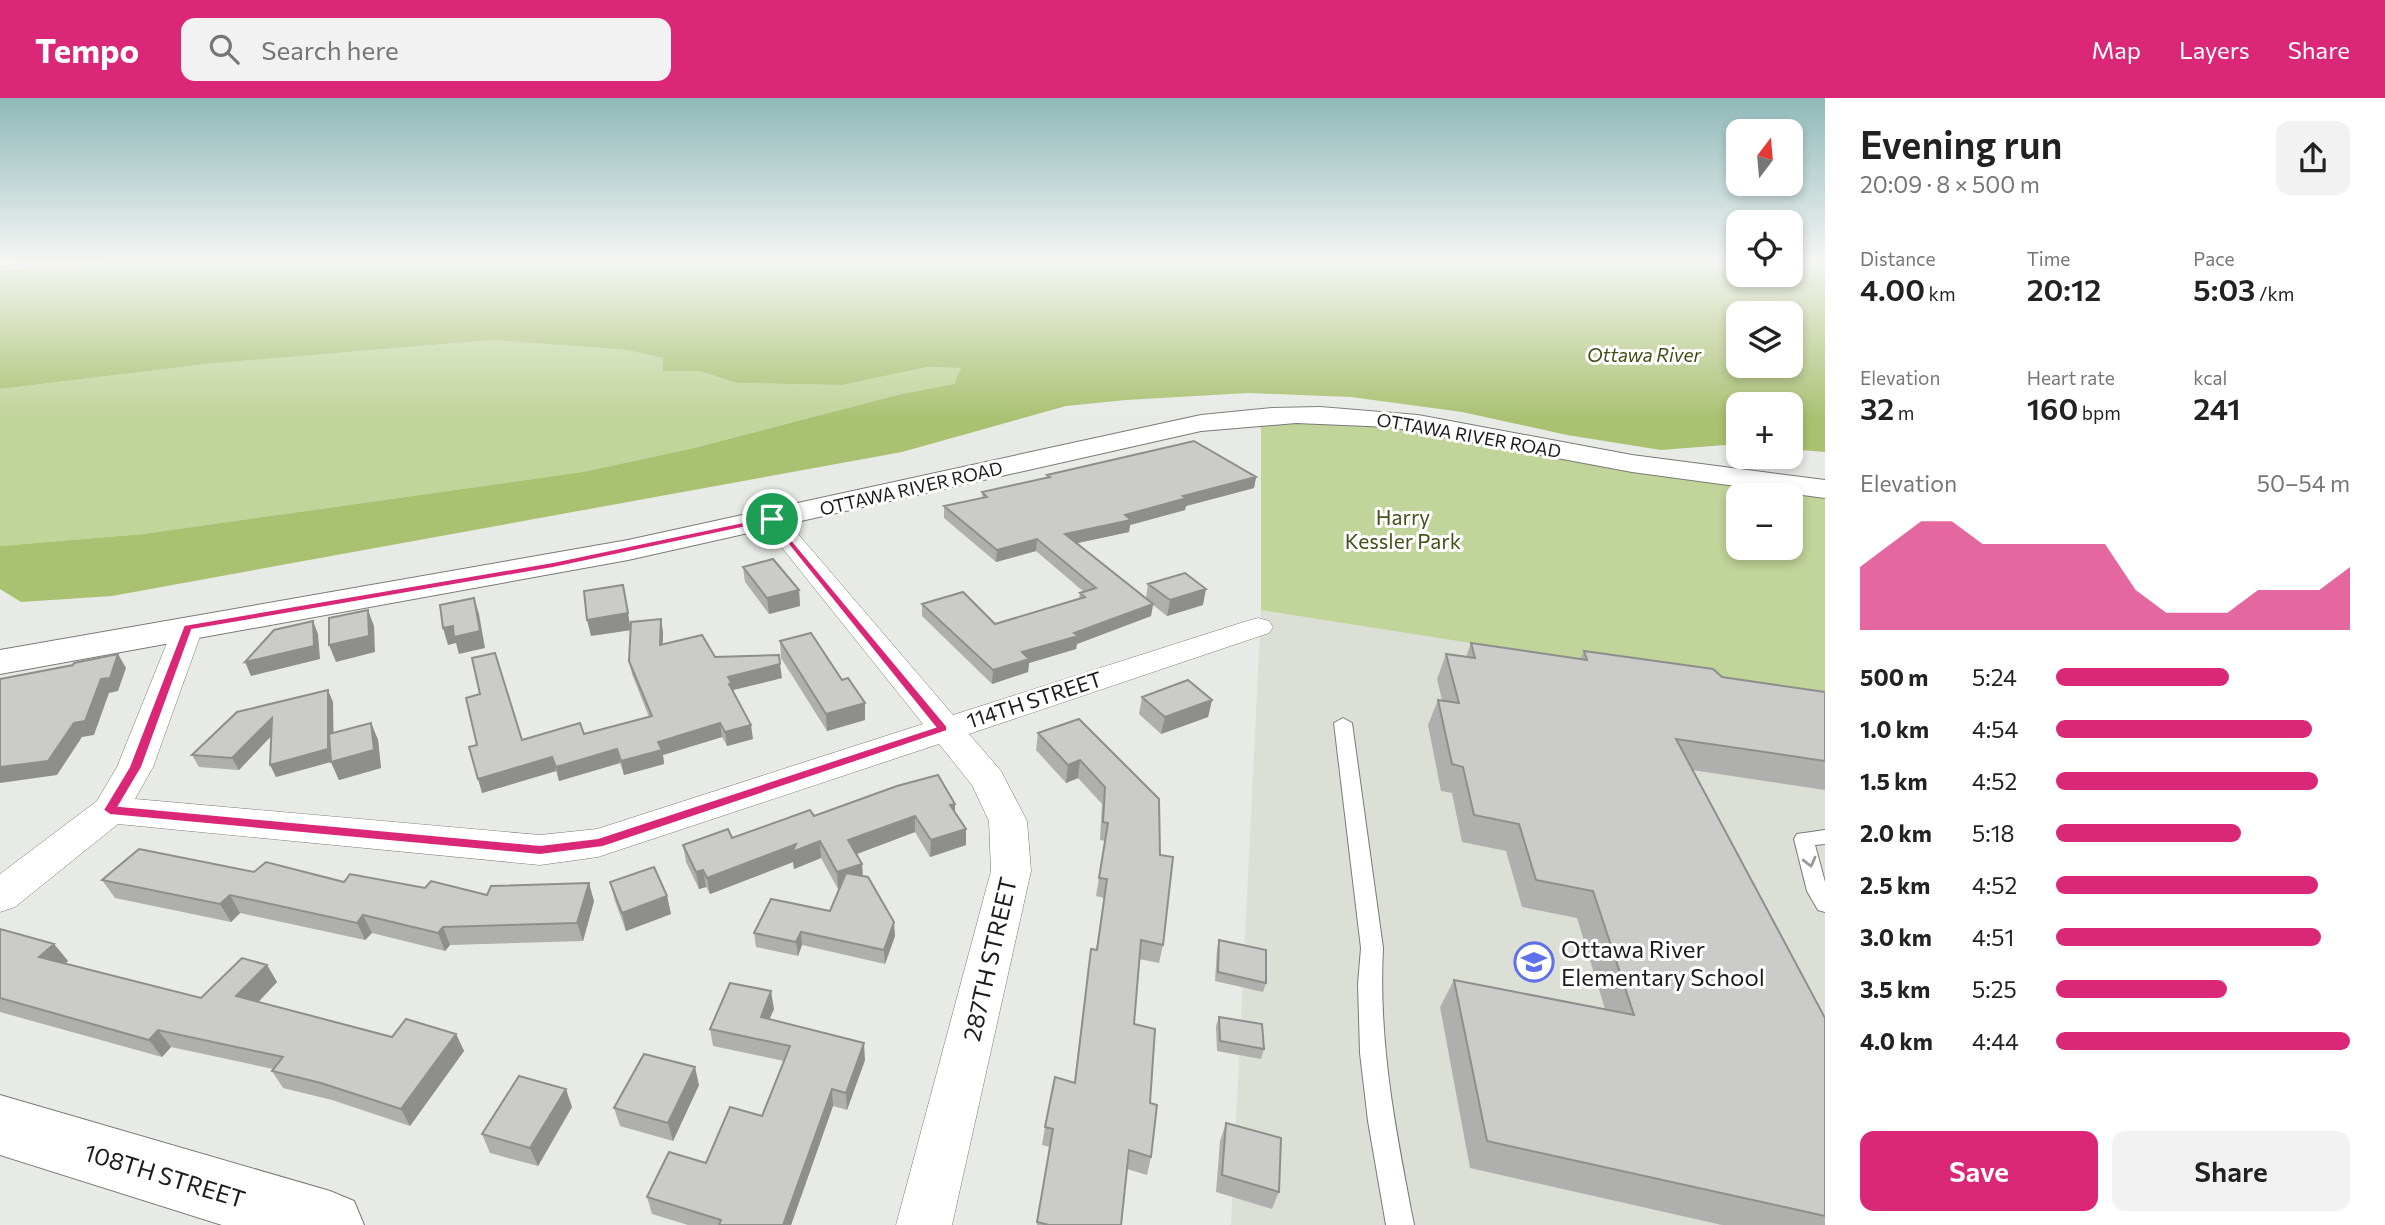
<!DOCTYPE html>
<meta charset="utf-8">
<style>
:root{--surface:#fff;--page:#f2f2f2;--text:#222;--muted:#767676;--accent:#db2777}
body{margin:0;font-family:Commissioner,sans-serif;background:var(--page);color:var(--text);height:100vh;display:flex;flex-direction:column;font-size:26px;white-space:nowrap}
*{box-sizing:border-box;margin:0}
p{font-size:23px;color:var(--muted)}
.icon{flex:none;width:38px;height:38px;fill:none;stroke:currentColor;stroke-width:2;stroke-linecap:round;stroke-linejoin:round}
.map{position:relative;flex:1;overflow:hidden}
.details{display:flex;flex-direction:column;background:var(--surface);width:560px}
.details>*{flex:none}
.needle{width:46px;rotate:16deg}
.buttons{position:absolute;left:1726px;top:21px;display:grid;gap:14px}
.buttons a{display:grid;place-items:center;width:77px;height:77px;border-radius:14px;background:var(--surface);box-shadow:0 4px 10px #0003;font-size:35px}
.pin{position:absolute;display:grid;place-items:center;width:60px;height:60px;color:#fff;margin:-30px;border:4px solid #fff;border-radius:50%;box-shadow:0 2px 7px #0007}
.round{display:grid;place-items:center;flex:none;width:74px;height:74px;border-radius:14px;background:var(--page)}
.overview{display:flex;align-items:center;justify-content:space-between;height:119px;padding:0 35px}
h1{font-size:38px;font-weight:600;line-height:52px}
.stats{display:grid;grid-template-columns:repeat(3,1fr);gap:10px;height:119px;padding:7px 35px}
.stats div{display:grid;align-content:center}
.stats b{font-size:30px;font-weight:600}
.stats small{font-size:19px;font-weight:400}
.stats p{font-size:19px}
.chart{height:196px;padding:14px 35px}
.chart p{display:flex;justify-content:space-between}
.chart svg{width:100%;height:126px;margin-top:7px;fill:var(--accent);opacity:.7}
.action{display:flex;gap:14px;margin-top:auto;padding:14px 35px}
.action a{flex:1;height:80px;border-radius:14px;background:var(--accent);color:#fff;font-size:28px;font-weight:600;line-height:80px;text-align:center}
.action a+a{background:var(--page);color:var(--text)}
ul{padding:0 35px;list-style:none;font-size:23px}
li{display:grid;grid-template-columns:112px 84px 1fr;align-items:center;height:52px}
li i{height:18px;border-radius:9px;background:var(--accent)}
header{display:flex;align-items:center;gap:42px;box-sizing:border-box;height:98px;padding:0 35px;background:var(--accent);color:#fff}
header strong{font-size:33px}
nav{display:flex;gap:38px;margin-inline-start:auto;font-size:24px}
.search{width:490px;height:63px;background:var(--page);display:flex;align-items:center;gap:18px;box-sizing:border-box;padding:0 24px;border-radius:14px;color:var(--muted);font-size:26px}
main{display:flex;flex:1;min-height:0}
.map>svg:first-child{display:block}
.built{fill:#dcdfd5}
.green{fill:#c1d499;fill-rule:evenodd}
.water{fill:#aac171;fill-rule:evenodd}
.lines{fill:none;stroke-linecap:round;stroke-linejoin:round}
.service-casing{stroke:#797a77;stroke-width:2}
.minor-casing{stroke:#797a77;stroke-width:1}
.tertiary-casing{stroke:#797a77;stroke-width:2}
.service{fill:#fff;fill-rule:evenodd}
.minor{fill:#fff;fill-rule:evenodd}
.tertiary{fill:#fff;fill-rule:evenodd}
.wall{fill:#afafad}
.shaded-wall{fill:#8e8f8d}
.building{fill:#cbccc9;stroke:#8e8f8d;stroke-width:2}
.oneway{stroke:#999998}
.route{fill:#db2777;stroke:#fff;stroke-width:2;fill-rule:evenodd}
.labels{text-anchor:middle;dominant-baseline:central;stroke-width:6;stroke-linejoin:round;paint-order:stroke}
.far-street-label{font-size:18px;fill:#1c1c1b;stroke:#fff}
.far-water-label{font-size:19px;font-style:italic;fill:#3f4e13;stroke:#fff}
.park-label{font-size:21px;fill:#435218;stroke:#fff}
.street-label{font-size:21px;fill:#1c1c1b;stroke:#fff}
.near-poi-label{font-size:24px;fill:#1c1c1b;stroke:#fff;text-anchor:start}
.near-street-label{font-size:24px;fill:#1c1c1b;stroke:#fff}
</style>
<header>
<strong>Tempo</strong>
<div class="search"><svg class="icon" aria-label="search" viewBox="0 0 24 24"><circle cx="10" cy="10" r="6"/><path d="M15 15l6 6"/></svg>Search here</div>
<nav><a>Map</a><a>Layers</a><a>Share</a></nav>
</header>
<main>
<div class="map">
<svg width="1825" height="1127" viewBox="0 0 1825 1127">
<rect width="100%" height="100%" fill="#e8eae6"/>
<path class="built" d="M1261,512l564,89v526h-594z"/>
<path class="green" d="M492,242l135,10 37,8 -1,13h36l38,12 105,2 86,-18 33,1 -7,16 -53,10 -207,54 -112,24 -439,62 -143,12v-157l207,-25z
M1261,322l122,2 442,71v206l-564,-89zM1738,397h52v53h-52z"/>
<path class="water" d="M134,163h1604v14h52v-14h35v191l-35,-3v-45h-52v40l-77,6 -94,-15 -105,-23 -111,-15 -103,-4 -122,7 -60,6 -164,46 -790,144 -91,6 -21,-13v-43l143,-12 439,-62 112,-24 207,-54 53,-10 7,-16 -33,-1 -86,18 -105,-2 -38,-12h-36v-13l-36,-8 -135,-10 -285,24 -207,25v-118zM1738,215h52v53h-52z"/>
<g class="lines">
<g class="service-casing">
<path id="service" d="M1343,620l9,5 31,225c-5,95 13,185 31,277h-28l-18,-104 -8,-68 -2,-69 3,-36 -27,-225z
M1825,732v14l-10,1 10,37v30l-7,-2 -11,-19 -13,-52 3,-5z"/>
</g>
<g class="minor-casing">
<path id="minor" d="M772,413l9,3 172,201 294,-94 11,-3 11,3 4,6 -4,6 -300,101 32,37 26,50 4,50 -79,354h-56l95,-354 -2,-50 -17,-36 -33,-41 -341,113 -58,8 -422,-41 -103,83 -15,5v-38l97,-73 20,-34 56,-139 4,-6 11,-3 11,3 4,6 -50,139 -18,32 405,36 57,-6 326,-105 -164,-205 4,-5z"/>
</g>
<g class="tertiary-casing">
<path id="tertiary" d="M0,163h18l-3,4 -15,2z
M1320,309l98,8 214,40 193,25v18l-193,-26 -241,-45 -95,-4 -95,8 -573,129 -628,114v-24l628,-110 573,-125 71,-7z
M0,997l330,96 24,10 10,24h-142l-222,-70z"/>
</g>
<use href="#service" class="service"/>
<use href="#minor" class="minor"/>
<use href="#tertiary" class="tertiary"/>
</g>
<path class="wall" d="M1047,377l209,2 -2,11 -68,18 -1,4 -55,15 -1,7 -52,11 69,55 2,-14 55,21 -36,11 -14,-11 -2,11 -74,28 -1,5 -47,14 -1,9 -36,12 -70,-68v-12l73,20 84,-25 1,-6 4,-1 -48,-41 -40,11 -52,-44v-12l38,-8v-6l65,-14z
M743,469l56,23 1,16 -31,8 -24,-32z
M631,531l32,3v13l52,12 67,21 -49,12 20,49 -26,7 -5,-9 -59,18 1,9 -40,11 -4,-12 -61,18 -3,-10 -74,22 40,-53 62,-6 65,-17 -17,-43 -3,-13 2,-31 -40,6z
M780,543l85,79 -38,11 -46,-73z
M1471,545l109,16 4,-8 138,26 103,15v98l-133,-20 133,248v207h-103l-252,-57 -30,-161 14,-27 151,29 -28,-91 -55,-11 -16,-56 -44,-9 -10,-49 -11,-2 -13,-66 10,-25h4l-5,-21 9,-25 20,3z
M1142,599l70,3 -4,17 -47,17 -22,-20z
M333,604v31l38,-10 7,17 3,28 -42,12 -8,-18 -55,15 -5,-41 -32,34 -40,-3 -7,-12z
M1079,621l81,136 3,90 -4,18 -20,-4 -5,65 16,79 1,54 -4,18 -20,-6 -6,56h-84l13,-78 -8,-2 3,-18 29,-44 17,-134 5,1 8,-52 -8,-2 9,-55 -5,-1 2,-36 -24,-26 -12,5 -30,-33 2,-17z
M955,706v8l11,17v16l-36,12 -15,-25 -59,22 6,10 1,12 32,60 -10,28 -83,-19 -4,11 -42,-9 -2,-14 76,-22 9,-22h-1l-17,-31 -27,11 -1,-7 -83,32 -4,-7 -7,2 -13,-27 -3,-17z
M254,774l90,10 81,6 62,7 107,6 -11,40 -133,4 -5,6 -73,-18 -7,7 -125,-27 -9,9 -116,-24 -13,-18z
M610,784l57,14 4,18 -45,17 -11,-30z
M0,831l54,15 14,17 -4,3 137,34 66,-33 10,17 -19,20 134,35 64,-3 8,17 -54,75 -78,-26 -49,-12 -11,-17 1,-2 -102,-22 -9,10 -162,-45z
M1219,842l47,43 -3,9 -48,-11 2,-32z
M774,911l-5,10 96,41 -18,50 -14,-4 -42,119h-103l-36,-11 -5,-17 59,-34 56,-47 22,-55 -71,-15 -3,-17z
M1219,919l45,32 -3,10 -44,-8 -1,-25z
M699,987l-26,56 -53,-15 -6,-18z
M572,1009l-34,59 -48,-13 -8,-19z
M1226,1025l53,69 -7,17 -56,-17 4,-51z"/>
<path class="shaded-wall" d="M1256,379l-2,11 -68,18 -1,4 -55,15 -1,7 -65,14 1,-12 118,-38z
M1037,441l-1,12 -40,11 1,-12z
M623,487l8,45 -40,6 -4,-16z
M1206,491l-3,16 -36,11 3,-16z
M799,492l1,16 -31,8 -2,-16z
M474,500l5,16 6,34 -26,6 -3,-11 -8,2 -5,-17z
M1153,506l-2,12 -74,28 -1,5 -47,14 -1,9 -36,12 1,-14 29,-18z
M368,512l6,16 1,26 -39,10 -7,-17z
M661,521l2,13 -1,27 -2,-14z
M313,523l5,13 2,25 -69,17 -6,-14z
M118,556l8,14 -8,23 -9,2 -15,42 -12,2 -25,38 -57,8v-16z
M780,566l2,14 -49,12 -2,8 -3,-21z
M328,592l5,12 1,59 -58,16 -6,-12z
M1212,602l-4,17 -47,17 4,-17z
M865,605v17l-38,11 -1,-17z
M272,620l5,12 -38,40 -7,-12z
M371,625l7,17 3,28 -42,12 -8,-18z
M720,625l2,14 -59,18 1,9 -40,11 -3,-14 37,-19z
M751,627l2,14 -26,7 -2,-14z
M617,651l3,14 -61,18 -3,-14z
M552,659l4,14 -74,22 -4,-14z
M1080,662l-2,18 -12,5 2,-18z
M955,706v17l-5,-16z
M915,718v16l-66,25 -1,-17z
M966,731v16l-36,12 1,-17z
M820,743l1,17 -27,11 -1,-7 -83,32 -3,-16 89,-34z
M862,766l1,17 -25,8 -1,-17z
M703,772l3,17 -7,2 -3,-17z
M589,785l5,18 -11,40 -6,-18z
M230,797l10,18 -9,9 -11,-18z
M667,798l4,18 -45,17 -4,-18z
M363,817l9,18 -7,7 -8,-17z
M894,824l1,14 -10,28 -1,-14z
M443,829l7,18 -5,6 -7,-18z
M801,834l1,13 -4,11 -2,-14z
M54,846l14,17 -16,14 -13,-18z
M267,867l10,17 -30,32 -11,-18z
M771,893l3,18 -11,25 -2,-17z
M158,932l13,17 -9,10 -13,-17z
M456,936l8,17 -54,75 -9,-17z
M864,945l1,17 -18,50 -1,-17z
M695,969l4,18 -26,56 -5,-18z
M566,991l6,18 -34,59 -8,-18z
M832,991l1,17 -42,119h-8z"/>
<path class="building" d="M1194,343l62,36 -73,19 4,2 -62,17 6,5 -66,14 88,70 -79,29 4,3 -56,16 7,7 -36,11 -71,-66 41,-12 32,32 90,-27 -5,-4 16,-5 -59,-49 -40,11 -53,-44 43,-9 -5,-5 68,-15 -3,-2z
M773,461l26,31 -32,8 -24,-31z
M1185,475l21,16 -36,11 -22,-16z
M623,487l5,28 -41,7 -3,-29z
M474,500l6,33 -26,6 -1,-11 -10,2 -3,-23z
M368,512l1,26 -40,9v-27z
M661,521l-1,26 42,-10 13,22 64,-2 1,9 -52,13 4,7h-3l22,41 -26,7 -5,-9 -62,19 4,8 -41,11 -4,-12 -61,18 -4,-10 -74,22 -9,-32 8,-2 -11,-47 14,-4 -8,-36 23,-5 27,87 58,-17 4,11 68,-18 -23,-55 2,-39z
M313,523l1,25 -69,16 29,-32z
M811,535l31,47 6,-2 17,25 -39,11 -46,-73z
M1471,545l116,17 -3,-9 129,18 9,8 103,15v69l-149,-22 149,279v198l-338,-75 -33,-161 180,35 -41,-124 -57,-11 -17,-56 -45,-9 -11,-48 -11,-3 -14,-64 21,3 -13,-49 29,4z
M118,556l-8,24 -9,1 -16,42 -11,2 -26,38 -48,6v-88l73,-14 1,-2z
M1188,582l24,20 -47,17 -23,-20z
M328,592v59l-58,16 2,-47 -40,40 -40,-3 45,-43z
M1079,621l80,80 1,56 13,2 -10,88 -22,-5 -7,84 21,5 -5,74 7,2 -6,52 -22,-7 -8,75h-72l-12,-3 16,-93 -8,-2 10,-50 20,6 16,-134 6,1 10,-71 -8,-1 9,-55 -5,-1 2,-35 -25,-27 -12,5 -30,-32z
M371,625l3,27 -43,12 -2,-28z
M938,677l17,29 -5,1 16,24 -35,11 -16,-24 -67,24 14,24 -25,8 -17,-31 -28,11 4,-8 -89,34 -4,-8 -7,2 -13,-27 45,-16 4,9 78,-28 4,6 83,-30z
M139,751l115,23 12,-10 78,20 6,-8 75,14 6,-7 56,14 4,-9 98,-3 -12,40 -134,4 -5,6 -75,-18 -6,8 -127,-28 -10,9 -118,-24z
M654,769l13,29 -45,17 -12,-31z
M846,775l22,4 26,45 -10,28 -83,-18 -5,10 -42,-9 17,-34 59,12z
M0,831l54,15 -15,13 162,41 41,-40 25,7 -31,31 156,41 14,-18 50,15 -55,75 -80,-26 -49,-12 11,-14 -125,-27 -9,10 -149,-42z
M1219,842l47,10v33l-48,-11z
M730,885l41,8 -10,26 103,26 -18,50 -14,-4 -49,136h-64l2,-5 -74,-23 22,-45 37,11 24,-56 32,9 28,-70 -80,-17z
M1219,919l43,7 2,25 -44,-8z
M644,956l51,13 -27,56 -54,-15z
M519,978l47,13 -36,59 -48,-14z
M1226,1025l55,15 -2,54 -57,-17z"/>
<defs><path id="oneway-chevron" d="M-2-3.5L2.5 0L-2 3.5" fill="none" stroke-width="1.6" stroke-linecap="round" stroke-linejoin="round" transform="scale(1.75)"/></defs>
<use class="oneway" href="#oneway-chevron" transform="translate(1810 764) rotate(76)"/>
<linearGradient id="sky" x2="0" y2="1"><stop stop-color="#8fb9b8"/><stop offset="0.51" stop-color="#f5f6f4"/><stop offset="1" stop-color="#f5f6f4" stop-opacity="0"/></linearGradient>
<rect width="1825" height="321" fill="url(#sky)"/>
<path class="route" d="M772,418l175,210v5l-344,116 -63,8 -430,-40 -7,-5 26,-43 55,-142 369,-63zM770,424l165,205 -337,111 -58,7 -421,-39 23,-39 50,-137 361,-62z"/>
<defs>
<g id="school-ring" transform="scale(2.0125)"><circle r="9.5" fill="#fff" stroke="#5d71e8" stroke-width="1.5"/><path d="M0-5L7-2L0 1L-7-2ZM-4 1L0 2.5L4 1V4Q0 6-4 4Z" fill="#5d71e8"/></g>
</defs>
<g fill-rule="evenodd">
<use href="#school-ring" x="1534" y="864"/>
</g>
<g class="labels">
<g class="far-street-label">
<text transform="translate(1469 337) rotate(10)">OTTAWA RIVER ROAD</text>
<text transform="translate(911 390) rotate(-13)">OTTAWA RIVER ROAD</text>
</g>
<g class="far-water-label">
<text x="1644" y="256">Ottawa River</text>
</g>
<g class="park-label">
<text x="1403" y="418">Harry<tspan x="1403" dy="24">Kessler Park</tspan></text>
</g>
<g class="street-label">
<text transform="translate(1034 601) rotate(-18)">114TH STREET</text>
</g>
<g class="near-poi-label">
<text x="1561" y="850">Ottawa River<tspan x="1561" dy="28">Elementary School</tspan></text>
</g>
<g class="near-street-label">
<text transform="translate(989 861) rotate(-77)">287TH STREET</text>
<text transform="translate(165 1077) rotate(17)">108TH STREET</text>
</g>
</g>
</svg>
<div class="buttons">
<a><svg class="needle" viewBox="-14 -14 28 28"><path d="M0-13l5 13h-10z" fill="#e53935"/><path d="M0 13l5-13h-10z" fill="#767676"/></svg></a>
<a><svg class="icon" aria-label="locate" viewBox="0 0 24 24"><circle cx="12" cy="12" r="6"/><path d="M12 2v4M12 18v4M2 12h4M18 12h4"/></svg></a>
<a><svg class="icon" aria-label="layers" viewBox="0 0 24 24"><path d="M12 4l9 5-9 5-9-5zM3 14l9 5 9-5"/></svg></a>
<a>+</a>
<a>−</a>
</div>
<div class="pin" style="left:772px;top:421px;background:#1e9e55"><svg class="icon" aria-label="arrive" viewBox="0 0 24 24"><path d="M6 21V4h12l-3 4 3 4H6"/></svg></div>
</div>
<section class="details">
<div class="overview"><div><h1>Evening run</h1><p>20:09 · 8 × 500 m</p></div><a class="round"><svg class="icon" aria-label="share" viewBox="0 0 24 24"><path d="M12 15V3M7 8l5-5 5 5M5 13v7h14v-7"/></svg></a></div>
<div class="stats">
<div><p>Distance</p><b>4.00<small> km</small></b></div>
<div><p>Time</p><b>20:12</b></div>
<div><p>Pace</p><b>5:03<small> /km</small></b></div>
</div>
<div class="stats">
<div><p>Elevation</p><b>32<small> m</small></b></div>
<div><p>Heart rate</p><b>160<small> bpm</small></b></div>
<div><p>kcal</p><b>241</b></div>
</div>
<div class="chart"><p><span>Elevation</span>50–54 m</p>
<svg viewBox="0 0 160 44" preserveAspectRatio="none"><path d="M0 44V22L10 14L20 6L30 6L40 14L50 14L60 14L70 14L80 14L90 30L100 38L110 38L120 38L130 30L140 30L150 30L160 22V44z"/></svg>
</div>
<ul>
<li><b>500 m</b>5:24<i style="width:59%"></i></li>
<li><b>1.0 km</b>4:54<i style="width:87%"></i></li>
<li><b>1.5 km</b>4:52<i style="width:89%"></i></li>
<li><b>2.0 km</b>5:18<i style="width:63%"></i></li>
<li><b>2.5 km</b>4:52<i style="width:89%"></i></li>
<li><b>3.0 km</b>4:51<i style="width:90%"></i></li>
<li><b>3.5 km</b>5:25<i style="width:58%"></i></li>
<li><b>4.0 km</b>4:44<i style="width:100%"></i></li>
</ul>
<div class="action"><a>Save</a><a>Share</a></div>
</section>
</main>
